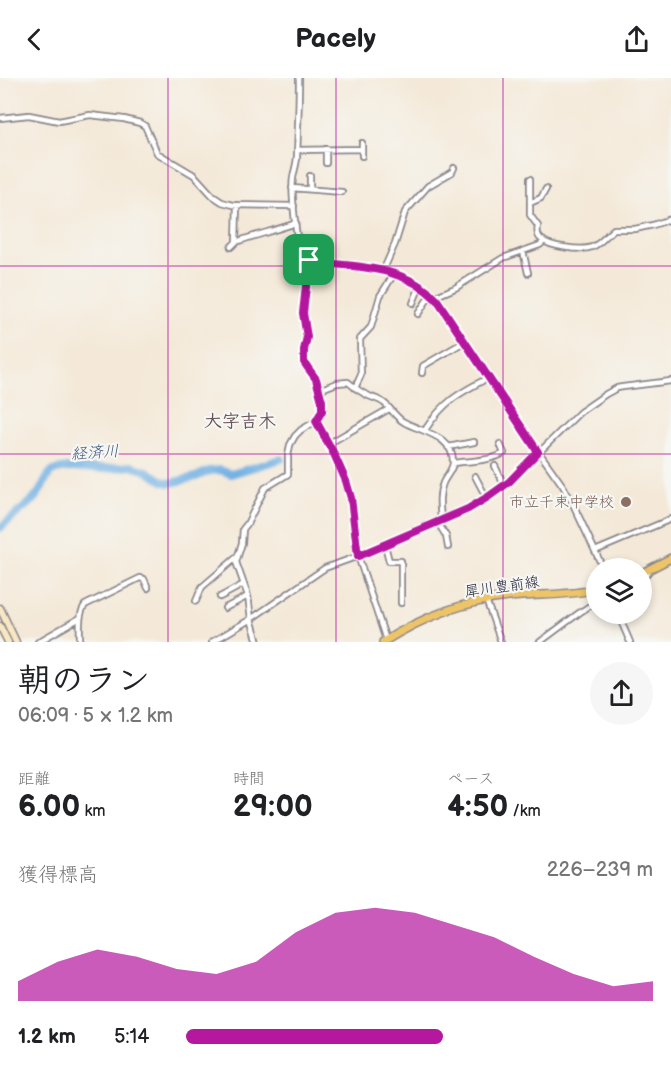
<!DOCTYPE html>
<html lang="ja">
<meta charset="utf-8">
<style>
:root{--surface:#fff;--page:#f6f6f6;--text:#202124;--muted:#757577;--accent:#b5179e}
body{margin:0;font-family:"Balsamiq Sans","Klee One",sans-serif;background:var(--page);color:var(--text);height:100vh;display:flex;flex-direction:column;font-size:22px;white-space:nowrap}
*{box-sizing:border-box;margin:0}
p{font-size:20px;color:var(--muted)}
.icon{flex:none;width:33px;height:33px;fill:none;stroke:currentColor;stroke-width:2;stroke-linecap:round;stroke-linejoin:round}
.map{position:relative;height:564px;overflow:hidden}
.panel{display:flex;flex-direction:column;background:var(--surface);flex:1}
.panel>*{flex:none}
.controls{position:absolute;left:586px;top:480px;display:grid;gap:12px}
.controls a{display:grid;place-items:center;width:66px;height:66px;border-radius:50%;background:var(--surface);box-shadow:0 3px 9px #0003;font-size:30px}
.pin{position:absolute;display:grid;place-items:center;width:51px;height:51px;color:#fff;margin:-26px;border-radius:12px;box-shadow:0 3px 9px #0006}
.round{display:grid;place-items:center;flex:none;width:63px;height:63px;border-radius:32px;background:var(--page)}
.headline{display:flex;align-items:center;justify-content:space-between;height:102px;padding:0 18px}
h1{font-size:33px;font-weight:700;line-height:45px}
.metrics{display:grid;grid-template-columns:repeat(3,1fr);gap:9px;height:102px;padding:6px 18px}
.metrics div{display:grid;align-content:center}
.metrics b{font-size:30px;font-weight:700}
.metrics small{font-size:16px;font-weight:400}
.metrics p{font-size:16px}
.chart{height:168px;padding:12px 18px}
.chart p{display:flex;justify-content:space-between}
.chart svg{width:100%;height:108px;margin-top:6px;fill:var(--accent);opacity:.7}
ul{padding:0 18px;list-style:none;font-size:20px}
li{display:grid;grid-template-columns:96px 72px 1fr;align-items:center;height:45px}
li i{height:15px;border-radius:8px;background:var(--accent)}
header{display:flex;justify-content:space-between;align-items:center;height:78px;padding:0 18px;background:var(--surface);font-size:27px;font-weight:700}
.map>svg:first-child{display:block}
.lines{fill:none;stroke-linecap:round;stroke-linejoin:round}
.river{stroke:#6eafe2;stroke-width:8}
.street-casing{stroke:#8b868a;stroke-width:8}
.secondary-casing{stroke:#8b868a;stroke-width:9}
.primary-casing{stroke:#8b868a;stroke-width:10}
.street{stroke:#fff;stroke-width:4.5}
.secondary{stroke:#f8e7c3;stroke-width:6}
.primary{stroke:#eec469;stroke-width:7}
.route-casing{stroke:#fff;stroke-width:12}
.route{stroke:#b5179e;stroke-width:8}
.grid{fill:none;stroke:#b5179e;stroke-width:1.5;stroke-opacity:0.55}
.education-dot{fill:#8d6e63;stroke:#f6f6f2;stroke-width:2}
.labels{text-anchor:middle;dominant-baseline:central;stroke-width:4.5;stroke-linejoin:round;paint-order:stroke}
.education-label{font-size:15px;fill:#785e54;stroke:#f6f6f2;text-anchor:end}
.street-label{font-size:15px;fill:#22223b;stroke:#f6f6f2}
.water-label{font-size:16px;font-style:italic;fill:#405a7e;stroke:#f6f6f2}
.quarter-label{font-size:18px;font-weight:bold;fill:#675258;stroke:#f6f6f2}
</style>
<header><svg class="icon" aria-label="back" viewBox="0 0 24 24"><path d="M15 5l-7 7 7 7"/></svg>Pacely<svg class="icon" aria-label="share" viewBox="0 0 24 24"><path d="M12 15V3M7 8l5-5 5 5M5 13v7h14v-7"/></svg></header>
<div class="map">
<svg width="671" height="564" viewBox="0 0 671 564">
<rect width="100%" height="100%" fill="#f6f6f2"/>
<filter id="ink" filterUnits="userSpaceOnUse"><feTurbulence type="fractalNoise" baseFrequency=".0167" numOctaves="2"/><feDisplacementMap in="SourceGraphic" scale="12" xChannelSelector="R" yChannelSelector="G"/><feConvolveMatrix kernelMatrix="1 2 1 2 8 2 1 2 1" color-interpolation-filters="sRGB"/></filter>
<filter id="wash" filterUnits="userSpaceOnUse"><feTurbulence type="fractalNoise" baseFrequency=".008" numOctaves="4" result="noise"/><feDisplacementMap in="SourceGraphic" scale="24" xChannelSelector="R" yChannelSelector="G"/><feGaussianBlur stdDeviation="1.35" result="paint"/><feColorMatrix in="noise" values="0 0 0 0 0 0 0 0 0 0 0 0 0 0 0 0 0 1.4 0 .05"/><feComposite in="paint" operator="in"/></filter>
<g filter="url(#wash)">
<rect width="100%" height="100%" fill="#f4e9d8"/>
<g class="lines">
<path class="river" d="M0,450l33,-28 5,-6 12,-21 6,-3 11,-2 37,1 27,-3 14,4 20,12 6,1 25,-6 13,-6 11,-1 11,4 50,-15"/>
</g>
</g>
<g filter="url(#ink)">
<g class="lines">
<g class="street-casing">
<path id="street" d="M299,0c0,26 -1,52 -2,78 0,8 -3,14 -4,22 -2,11 3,68 9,77 8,12 60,10 75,14 24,6 43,14 60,32l70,106 56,79 9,16 31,66
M0,40l29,-3 30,6 31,-6 34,4 16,4 5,3 12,27 37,22 19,21 9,6 11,3 61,1
M297,72l65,-1
M362,78v-13
M326,85v-14
M530,101v36l8,11c-1,5 -1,10 3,13 8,8 41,12 51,8 9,-3 14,-12 22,-18h21l18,-4 18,-6
M292,110l50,4
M310,111v-13
M530,125l11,-5 5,-9
M236,164c20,-7 40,-12 60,-19
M231,169l5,-5 1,-37
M523,173l5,22
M383,193l12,-27 10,-32 23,-26 24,-14 2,-4
M434,219l21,-9 48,-30 37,-13 4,-4
M413,225l7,-17
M418,236l13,-20
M422,295l1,-7 41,-24
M355,310l6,-13 -1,-36 11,-12 9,-31 14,-22
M319,312l18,-7 11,-1c6,5 12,10 19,13 5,3 12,4 17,8 7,5 11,14 20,19 17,10 50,13 49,41 -1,8 -7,13 -10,20 -5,12 -3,24 -2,37
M316,343l18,33 12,27 5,17 7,58 28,84
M425,352c18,-28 34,-37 63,-52
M328,366l61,-35
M448,369l26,-5
M453,385c15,-2 39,-2 51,-10l-4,-9
M495,388l9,19
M475,398l10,19 3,2
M437,443l9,15 2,11
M385,467l4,16h12v42
M595,473l76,-32
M642,502l7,-9
M220,519l24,-13
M486,522l15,42
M196,523l6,-14 35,-30
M225,530l23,-12
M618,536l12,28
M38,564l42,-24
M80,564c0,-12 -2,-27 5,-37l55,-27 4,1 4,9
M212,564l39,-23 74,-51 42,-15 52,-24 48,-20 21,-12 21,-15 71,-70 26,-18 11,-6 6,-1 48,-6
M258,564l-7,-23 -3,-23 -12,-34 6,-19 1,-14 4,-5 18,-36 23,-14v-18l2,-11 5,-9 6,-6 17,-10 5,-9 -1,-10 -6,-22 -9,-11 -3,-6v-12l3,-13 -4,-24 6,-53
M540,564l39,-29 18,-12"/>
</g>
<g class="secondary-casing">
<path id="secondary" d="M0,530l16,34
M0,548l8,16"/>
</g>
<g class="primary-casing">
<path id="primary" d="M642,495l29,-15
M383,564c38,-24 80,-41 126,-45 28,-3 61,-1 88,-8"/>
</g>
<use href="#street" class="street"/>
<use href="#secondary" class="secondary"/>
<use href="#primary" class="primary"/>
</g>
</g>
<g class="lines" filter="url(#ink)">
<g class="route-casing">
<path id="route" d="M309,182l7,2c44,5 88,4 121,38l101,152 -29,30 -21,15 -20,12 -110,47 -7,-58 -5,-17 -12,-27 -18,-33 6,-10v-10l-6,-22 -8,-11 -4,-6v-12l3,-13 -4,-24z"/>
</g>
<use href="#route" class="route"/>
</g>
<path class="grid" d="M168,0v564M336,0v564M503,0v564M0,188h671M0,376h671"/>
<circle class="education-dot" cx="626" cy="424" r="6"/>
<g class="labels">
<g class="education-label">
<text x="614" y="424">市立千束中学校</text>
</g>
<g class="street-label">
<text transform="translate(502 509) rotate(-8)">犀川豊前線</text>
</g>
<g class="water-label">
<text transform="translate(95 375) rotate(-4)">経済川</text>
</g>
<g class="quarter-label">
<text x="240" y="343">大字吉木</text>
</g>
</g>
</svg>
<div class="controls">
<a><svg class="icon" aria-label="layers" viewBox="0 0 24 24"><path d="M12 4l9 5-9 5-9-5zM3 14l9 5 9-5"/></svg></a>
</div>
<div class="pin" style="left:309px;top:182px;background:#1e9e55"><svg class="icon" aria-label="arrive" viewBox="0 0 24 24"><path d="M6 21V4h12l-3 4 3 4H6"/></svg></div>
</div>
<section class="panel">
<div class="headline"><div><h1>朝のラン</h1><p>06:09 · 5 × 1.2 km</p></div><a class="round"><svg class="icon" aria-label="share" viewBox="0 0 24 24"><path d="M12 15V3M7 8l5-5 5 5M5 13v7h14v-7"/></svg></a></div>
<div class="metrics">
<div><p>距離</p><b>6.00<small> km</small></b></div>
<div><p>時間</p><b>29:00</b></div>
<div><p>ペース</p><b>4:50<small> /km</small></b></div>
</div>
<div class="chart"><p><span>獲得標高</span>226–239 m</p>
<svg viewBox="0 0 160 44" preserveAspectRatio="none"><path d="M0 44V36L10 28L20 23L30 26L40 31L50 33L60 28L70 16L80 8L90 6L100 8L110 13L120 18L130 26L140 33L150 38L160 36V44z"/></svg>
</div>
<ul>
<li><b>1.2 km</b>5:14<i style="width:55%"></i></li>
</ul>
</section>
